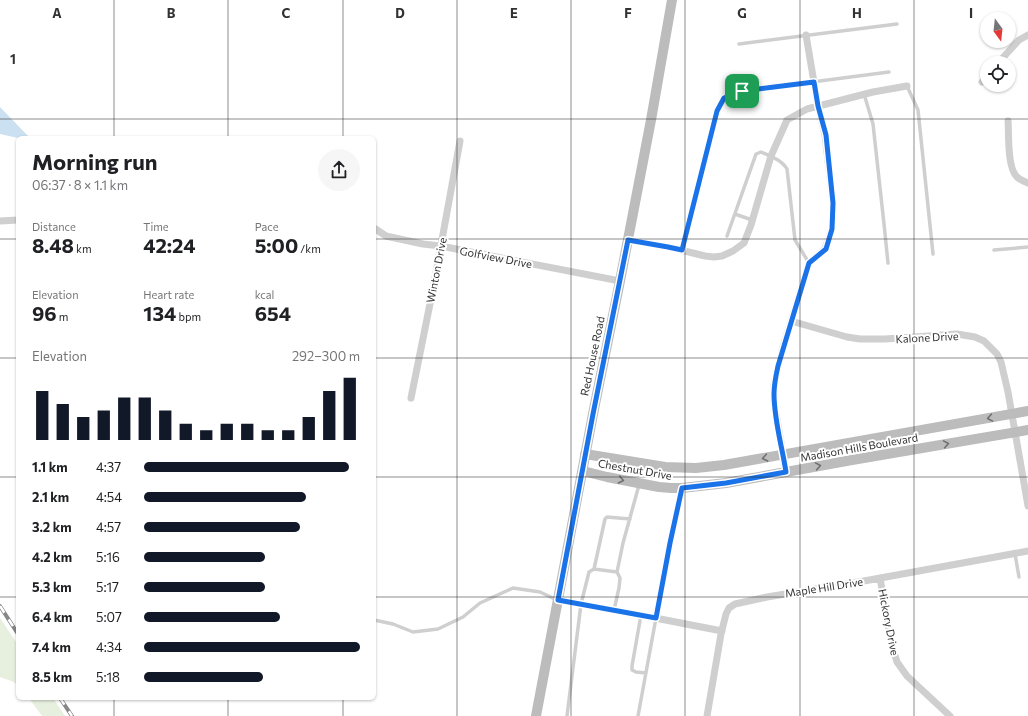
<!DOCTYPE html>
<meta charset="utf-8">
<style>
:root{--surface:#fff;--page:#f6f6f6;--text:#202124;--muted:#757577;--accent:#111827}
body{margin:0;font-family:Commissioner,sans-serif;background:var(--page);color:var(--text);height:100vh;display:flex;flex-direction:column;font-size:15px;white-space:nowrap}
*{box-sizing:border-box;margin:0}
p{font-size:13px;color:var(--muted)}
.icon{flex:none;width:22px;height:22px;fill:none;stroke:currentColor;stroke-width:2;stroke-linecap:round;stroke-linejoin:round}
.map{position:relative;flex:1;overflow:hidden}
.details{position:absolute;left:16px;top:136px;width:360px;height:564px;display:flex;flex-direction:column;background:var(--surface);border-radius:6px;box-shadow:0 1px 3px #0004}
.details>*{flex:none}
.needle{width:26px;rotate:165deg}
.tools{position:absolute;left:980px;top:12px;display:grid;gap:8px}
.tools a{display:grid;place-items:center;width:36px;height:36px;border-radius:50%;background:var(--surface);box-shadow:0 1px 3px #0004;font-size:20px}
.pin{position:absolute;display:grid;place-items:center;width:34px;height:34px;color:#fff;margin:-17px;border-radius:8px;box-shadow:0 2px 6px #0006}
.round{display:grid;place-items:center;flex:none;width:42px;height:42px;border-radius:21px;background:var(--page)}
.overview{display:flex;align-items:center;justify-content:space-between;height:68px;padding:0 16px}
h1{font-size:22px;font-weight:700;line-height:30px}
.figures{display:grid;grid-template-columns:repeat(3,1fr);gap:6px;height:68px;padding:4px 16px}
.figures div{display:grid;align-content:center}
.figures b{font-size:20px;font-weight:700}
.figures small{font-size:11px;font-weight:400}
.figures p{font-size:11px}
.chart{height:112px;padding:8px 16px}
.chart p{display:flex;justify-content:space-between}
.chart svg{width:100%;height:72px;margin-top:4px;stroke:var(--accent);stroke-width:6}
ul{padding:0 16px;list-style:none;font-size:13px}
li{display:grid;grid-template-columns:64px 48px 1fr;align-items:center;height:30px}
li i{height:10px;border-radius:5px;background:var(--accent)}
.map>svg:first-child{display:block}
.green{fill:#e7efdf}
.water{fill:#cbe0f0}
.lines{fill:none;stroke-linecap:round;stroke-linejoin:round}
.lane{stroke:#cfcfcf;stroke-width:3.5}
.street{stroke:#cfcfcf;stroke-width:7}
.secondary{stroke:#bcbcbc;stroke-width:10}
.rail-casing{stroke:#878787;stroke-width:4}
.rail{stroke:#fff;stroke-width:2.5;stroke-dasharray:8;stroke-linecap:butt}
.oneway{stroke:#707070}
.route-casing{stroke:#fff;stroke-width:8}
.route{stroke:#1a73e8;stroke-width:5}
.grid{fill:none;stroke:#323232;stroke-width:1;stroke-opacity:0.55}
.labels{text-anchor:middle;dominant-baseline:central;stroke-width:4;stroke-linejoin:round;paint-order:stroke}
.street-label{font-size:11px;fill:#323232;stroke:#fff}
.grid-label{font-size:13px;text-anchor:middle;font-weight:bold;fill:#323232;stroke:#fff;stroke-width:4;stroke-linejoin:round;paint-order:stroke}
</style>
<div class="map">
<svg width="1028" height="716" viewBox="0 0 1028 716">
<rect width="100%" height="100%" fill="#fff"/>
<path class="green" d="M0,618l18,27v41l-4,-4 -14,-5z
M29,698h24l12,18h-23z"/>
<path class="water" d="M0,107l30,31h-12l-18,-4z"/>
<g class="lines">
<path class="lane" d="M739,44l158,-20
M907,86l11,24 15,144
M864,94l9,30 11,100 4,39
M735,214l17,6
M727,236l29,-82 5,-2c9,4 21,8 26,17l8,71 14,23
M682,250l35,-139 7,-13 18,-7 147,-19
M994,250l34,-3
M1015,554l4,23
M594,569l23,3
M614,610l5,-22 1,-10 -3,-6 6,-29 16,-58
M641,615l-9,51v4l4,2 10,1
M374,620l19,4 20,8 25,-3 25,-12 17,-14 33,-15 27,4 17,8
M567,716l14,-112 8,-32 5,-3 11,-50 2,-2 23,2
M638,716l18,-98"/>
<path class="street" d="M998,63l21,-23 9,-5
M982,82l5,-6
M1008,121c1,12 -1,47 9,56 3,3 7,4 11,6
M0,221l18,-1
M374,228l12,8 9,2 28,6 18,2 30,6 149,29
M628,240l40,7 37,9 9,1 8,-1 11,-5 11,-8 7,-18 20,-69 16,-36 20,-11 66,-17 34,-6
M791,321l56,16 13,2h25l72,-5 18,3 9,4 13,13 4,8 7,30 20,114
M411,398l22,-109 27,-148
M786,472l-12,-70v-17l2,-10 7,-28 26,-84 16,-14 7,-20 1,-26 -8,-68 -7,-29 -12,-71
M880,578l12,68 5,16 10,14 43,40
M558,600l56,10 108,21
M656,618l14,-75 12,-55
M707,716l14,-82 5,-20 3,-6 6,-4 32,-7 97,-16 164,-30"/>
<path class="secondary" d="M585,454l80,13 31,1 28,-3 304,-54
M583,471l24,6 52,10 12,1h11l44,-5 126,-23 176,-30
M536,716l57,-302 27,-133 31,-161 21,-120"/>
<g class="rail-casing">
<path id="rail" d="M0,606l18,28
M60,698l12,18"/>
</g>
<use href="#rail" class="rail"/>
</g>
<defs><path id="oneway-chevron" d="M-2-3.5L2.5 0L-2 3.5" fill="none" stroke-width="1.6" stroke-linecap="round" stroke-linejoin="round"/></defs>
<g class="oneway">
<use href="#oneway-chevron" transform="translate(990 418) rotate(170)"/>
<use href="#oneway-chevron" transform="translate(946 444) rotate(-10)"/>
<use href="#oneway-chevron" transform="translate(765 458) rotate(169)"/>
<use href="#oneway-chevron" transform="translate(818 466) rotate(-10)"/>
<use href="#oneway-chevron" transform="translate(621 480) rotate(12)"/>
</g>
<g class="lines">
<g class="route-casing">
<path id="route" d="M814,82l4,24 8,29 7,68 -1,26 -6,20 -17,14 -31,103c-2,9 -4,18 -4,28 0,26 8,52 12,78l-60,11 -44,5 -12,55 -14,75 -98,-18 35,-186 35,-174 40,7 14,3 35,-139 7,-13 18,-7z"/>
</g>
<use href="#route" class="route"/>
</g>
<path class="grid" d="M114,0v138M228,0v138M343,0v138M457,0v716M571,0v716M685,0v716M800,0v716M914,0v716M0,119h1028M0,239h18M374,239h654M0,358h18M374,358h654M0,477h18M374,477h654M0,597h18M374,597h654M114,698v18M228,698v18M343,698v18"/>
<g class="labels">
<g class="street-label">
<text transform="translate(496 257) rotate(11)">Golfview Drive</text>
<text transform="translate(436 270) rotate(-79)">Winton Drive</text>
<text transform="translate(927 337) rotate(-3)">Kalone Drive</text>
<text transform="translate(592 356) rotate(-78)">Red House Road</text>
<text transform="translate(859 447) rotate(-10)">Madison Hills Boulevard</text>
<text transform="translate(635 469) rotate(10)">Chestnut Drive</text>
<text transform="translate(824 587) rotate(-9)">Maple Hill Drive</text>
<text transform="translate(889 622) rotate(79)">Hickory Drive</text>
</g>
</g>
<g class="grid-label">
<text x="57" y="18">A</text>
<text x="171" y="18">B</text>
<text x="286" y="18">C</text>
<text x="400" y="18">D</text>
<text x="514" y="18">E</text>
<text x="628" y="18">F</text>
<text x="742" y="18">G</text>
<text x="857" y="18">H</text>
<text x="971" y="18">I</text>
<text x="13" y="64">1</text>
</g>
</svg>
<div class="tools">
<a><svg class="needle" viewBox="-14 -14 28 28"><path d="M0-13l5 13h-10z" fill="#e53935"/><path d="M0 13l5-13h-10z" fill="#757577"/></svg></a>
<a><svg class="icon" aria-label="locate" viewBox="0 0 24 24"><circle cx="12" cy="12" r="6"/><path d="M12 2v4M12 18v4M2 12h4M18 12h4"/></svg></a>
</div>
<div class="pin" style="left:742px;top:91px;background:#1e9e55"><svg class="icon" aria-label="arrive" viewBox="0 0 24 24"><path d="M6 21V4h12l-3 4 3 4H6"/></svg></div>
<section class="details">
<div class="overview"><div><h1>Morning run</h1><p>06:37 · 8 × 1.1 km</p></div><a class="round"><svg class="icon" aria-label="share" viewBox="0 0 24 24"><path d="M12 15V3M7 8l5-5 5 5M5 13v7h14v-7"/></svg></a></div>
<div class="figures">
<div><p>Distance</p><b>8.48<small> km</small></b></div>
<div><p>Time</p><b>42:24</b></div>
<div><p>Pace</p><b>5:00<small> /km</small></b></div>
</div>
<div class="figures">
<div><p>Elevation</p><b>96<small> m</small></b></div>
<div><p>Heart rate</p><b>134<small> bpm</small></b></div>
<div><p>kcal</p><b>654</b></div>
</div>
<div class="chart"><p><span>Elevation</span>292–300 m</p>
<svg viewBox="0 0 160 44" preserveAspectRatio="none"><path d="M5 44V14M15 44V22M25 44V30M35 44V26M45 44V18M55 44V18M65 44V26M75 44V34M85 44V38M95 44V34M105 44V34M115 44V38M125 44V38M135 44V30M145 44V14M155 44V6"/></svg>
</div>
<ul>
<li><b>1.1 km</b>4:37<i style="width:95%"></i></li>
<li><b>2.1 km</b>4:54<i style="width:75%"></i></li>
<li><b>3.2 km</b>4:57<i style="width:72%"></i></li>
<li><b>4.2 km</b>5:16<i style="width:56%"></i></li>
<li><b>5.3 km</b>5:17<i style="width:56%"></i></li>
<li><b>6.4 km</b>5:07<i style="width:63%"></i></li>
<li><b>7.4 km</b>4:34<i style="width:100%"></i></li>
<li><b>8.5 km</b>5:18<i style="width:55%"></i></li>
</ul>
</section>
</div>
